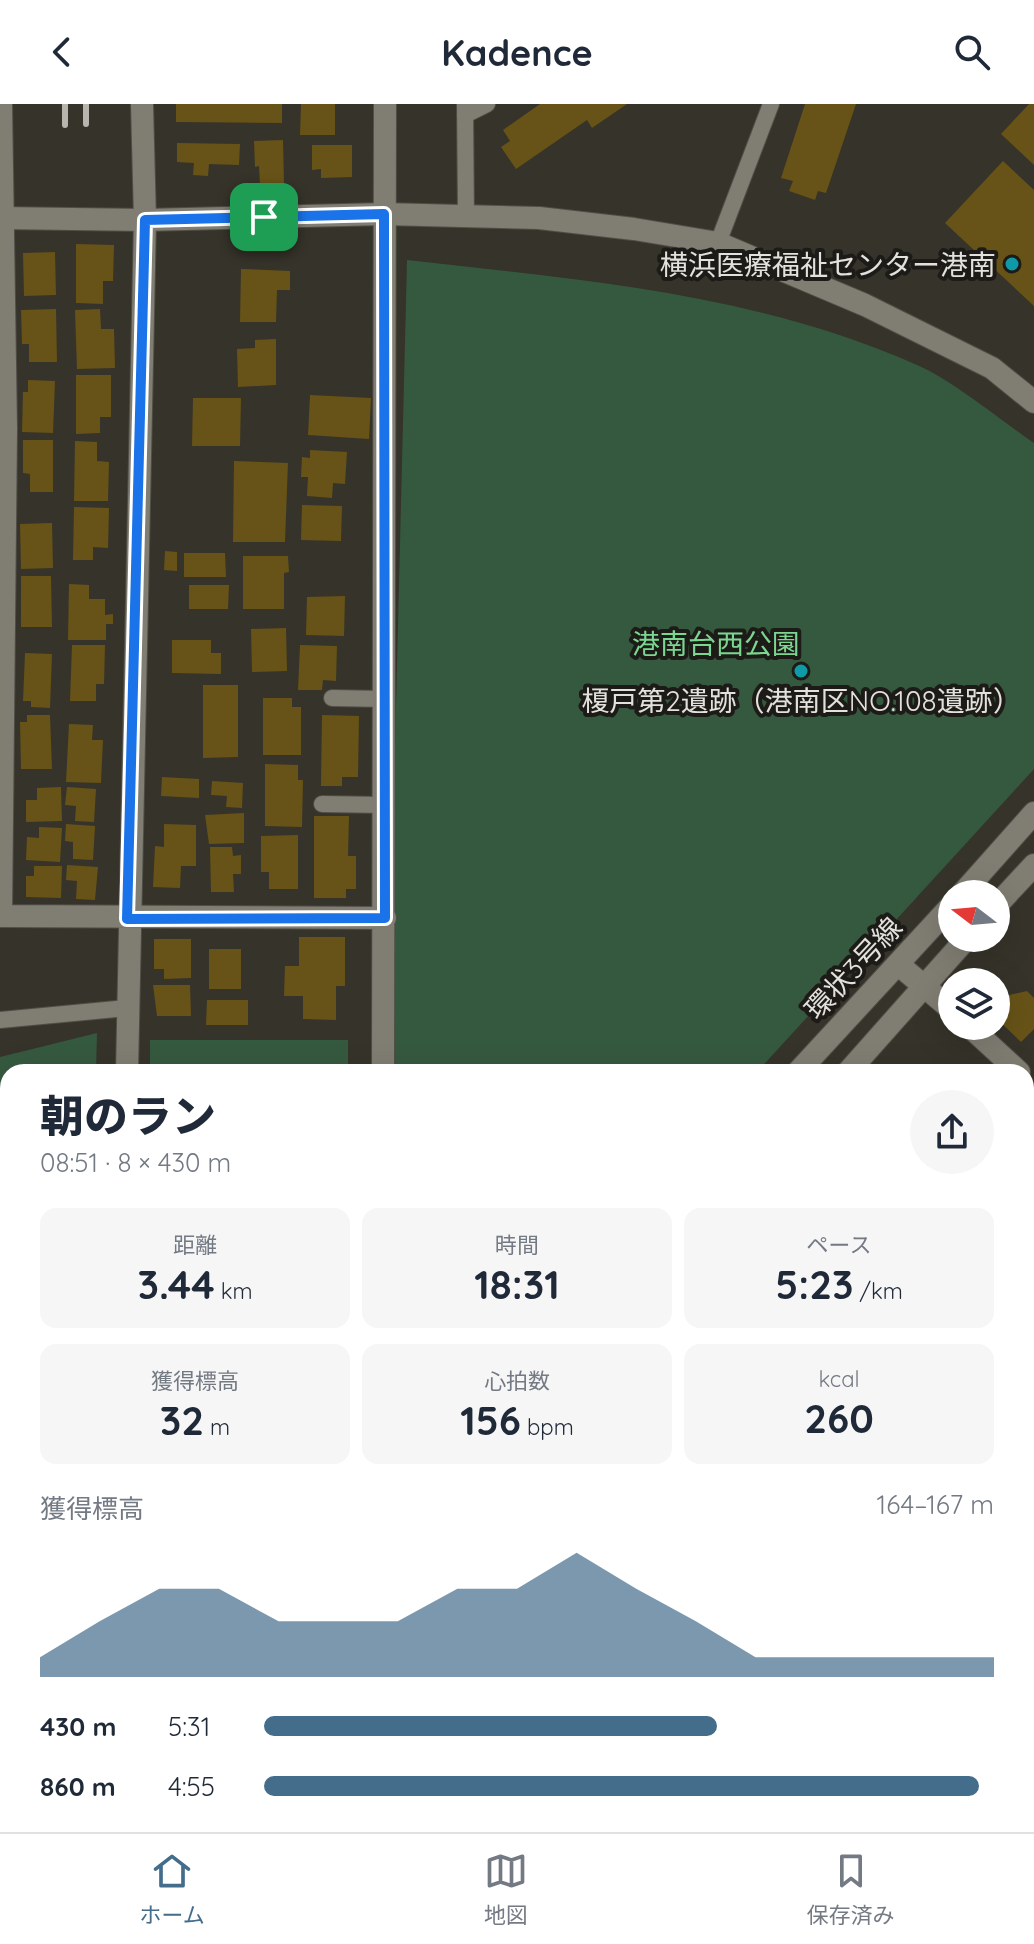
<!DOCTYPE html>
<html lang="ja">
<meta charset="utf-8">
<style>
:root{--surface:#fff;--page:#f6f6f7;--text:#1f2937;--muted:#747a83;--line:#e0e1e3;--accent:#446d8c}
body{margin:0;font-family:Quicksand,"Noto Sans JP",sans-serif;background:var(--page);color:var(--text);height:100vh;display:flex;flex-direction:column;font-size:30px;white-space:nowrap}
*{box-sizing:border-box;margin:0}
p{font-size:26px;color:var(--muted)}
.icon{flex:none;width:44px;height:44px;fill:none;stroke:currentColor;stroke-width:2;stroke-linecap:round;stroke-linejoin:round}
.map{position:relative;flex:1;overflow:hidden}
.sheet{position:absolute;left:0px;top:960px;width:1034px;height:768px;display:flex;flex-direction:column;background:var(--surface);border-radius:24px 24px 0 0;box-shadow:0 8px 32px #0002}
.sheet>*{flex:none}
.needle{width:52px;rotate:286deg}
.fabs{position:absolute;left:938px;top:776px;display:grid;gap:16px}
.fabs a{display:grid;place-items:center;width:72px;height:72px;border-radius:50%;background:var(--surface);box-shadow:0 8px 32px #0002;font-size:40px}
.pin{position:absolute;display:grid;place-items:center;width:68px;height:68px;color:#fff;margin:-34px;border-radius:16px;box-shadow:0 4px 12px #0006}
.round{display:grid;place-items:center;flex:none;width:84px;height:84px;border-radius:42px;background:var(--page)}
.overview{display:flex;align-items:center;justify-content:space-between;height:136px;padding:0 40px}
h1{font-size:44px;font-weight:800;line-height:60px}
.figures{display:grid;grid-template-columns:repeat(3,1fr);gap:12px;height:136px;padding:8px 40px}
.figures div{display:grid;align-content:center;border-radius:16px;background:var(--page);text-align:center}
.figures b{font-size:40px;font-weight:800}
.figures small{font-size:22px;font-weight:400}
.figures p{font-size:22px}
.chart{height:224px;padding:16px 40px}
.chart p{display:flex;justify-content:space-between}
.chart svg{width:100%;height:144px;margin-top:8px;fill:var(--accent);opacity:.7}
ul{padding:0 40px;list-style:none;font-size:26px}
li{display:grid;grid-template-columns:128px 96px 1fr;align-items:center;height:60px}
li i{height:20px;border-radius:10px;background:var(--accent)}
header{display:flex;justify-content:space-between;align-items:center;height:104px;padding:0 40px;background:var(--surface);font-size:36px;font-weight:800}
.menu{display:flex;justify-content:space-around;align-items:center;height:112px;border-top:2px solid var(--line);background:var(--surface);font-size:22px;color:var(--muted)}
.menu a{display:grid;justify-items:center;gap:4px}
.menu .selected{color:var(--accent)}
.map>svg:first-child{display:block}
.green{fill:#35593e}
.building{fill:#675317}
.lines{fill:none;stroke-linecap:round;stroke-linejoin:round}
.service-casing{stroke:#504e47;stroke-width:18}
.minor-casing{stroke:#504e47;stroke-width:24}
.tertiary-casing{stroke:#504e47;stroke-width:24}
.service{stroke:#807d73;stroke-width:16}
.minor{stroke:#807d73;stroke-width:22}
.tertiary{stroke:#807d73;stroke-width:22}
.rail{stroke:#b7b5ae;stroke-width:6}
.route-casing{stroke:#fff;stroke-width:16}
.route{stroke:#1a73e8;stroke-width:10}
.culture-dot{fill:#0f9aa8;stroke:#1c1b17;stroke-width:3}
.labels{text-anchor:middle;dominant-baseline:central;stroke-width:8;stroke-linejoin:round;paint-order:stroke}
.poi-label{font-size:28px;fill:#e3e1db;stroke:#1c1b17;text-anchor:end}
.park-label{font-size:28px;fill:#7bd691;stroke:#1c1b17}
.street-label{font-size:28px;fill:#e3e1db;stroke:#1c1b17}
</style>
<header><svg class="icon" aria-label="back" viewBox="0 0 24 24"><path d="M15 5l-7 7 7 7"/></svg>Kadence<svg class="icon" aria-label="search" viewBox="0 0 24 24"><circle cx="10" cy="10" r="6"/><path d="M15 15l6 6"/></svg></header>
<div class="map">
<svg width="1034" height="1728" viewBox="0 0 1034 1728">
<rect width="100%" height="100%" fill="#36332a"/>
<path class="green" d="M407,156c174,20 348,33 510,105 37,16 83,55 117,78v326l-277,303h-370z
M97,929l-1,39h-88v296l-8,2v-313z
M150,936h198v32h-198z
M199,1720h326l1,8h-327z"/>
<path class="building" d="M176,0h106v19l-106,-1z
M301,0h34v31h-35z
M540,0h87l-35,24 -5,-8 -71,49 -15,-22 9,-6 -7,-11z
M805,0h51l-30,89 -8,-2 -3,9 -26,-9 4,-10 -12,-3z
M1029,0h5v61l-33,-31z
M283,36l1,44 -24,1 -1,-19 -4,1 -1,-26z
M177,39l63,1 -1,21 -30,-1 -1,12 -15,-1 1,-12 -17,-1z
M312,41h40v32l-31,1v-9l-9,1z
M1003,57l31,29v116l-89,-83z
M76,140l38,1 -1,36h-10v23l-27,-1z
M55,148l1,43 -32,1 -1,-43z
M241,165l49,2v19h-13l-1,32h-36z
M56,205l1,53h-28v-18h-7l-1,-34z
M100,205l1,20h13l1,39 -38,1 -2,-59z
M276,235v46l-38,2 -1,-38 18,-1v-8z
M76,271h35v42h-11v16l-24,1z
M28,276l27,1 -2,52 -31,-1 1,-40h5z
M310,291l61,3 -2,41 -61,-4z
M193,294h48l-1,48h-48z
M23,336h30v52h-23v-18l-7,-1z
M75,337l22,1v19l12,1 -1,39h-34z
M310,346l37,2 -2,32 -12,-1 -1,15 -25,-2 1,-19h-7l1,-20 8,1z
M234,357l54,2 -3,79h-52z
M302,401l40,1 -1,35 -40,-1z
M74,403l35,1 -1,40 -15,-1v13h-20z
M52,419l1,45 -32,1 -1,-45z
M165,447l12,1v19l-13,-1z
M184,449h41l1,24h-42z
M243,452h45l1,16 -5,1v36h-41z
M21,472h30l1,51h-31z
M69,480l20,1v14h16v16l8,-1v10h-7v16h-38z
M189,481h40l-1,24h-39z
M345,492l-1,40 -38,-1 1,-38z
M286,524l1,43 -35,1 -1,-43z
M172,536h39v13h10v21l-49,-1z
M72,541h33l-1,39h-8v17h-26z
M300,541l37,1 -1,35 -13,-1 -1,10h-24z
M25,549l27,1 -2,54 -19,-1v-6h-8z
M203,581h35v72l-35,1z
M263,594h29v9h9v48h-38z
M27,611h23l2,54h-31l-1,-47h7z
M322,611l37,1 -1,61h-16v9h-21z
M69,620l24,1 -1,15h11l-2,43 -35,-1z
M265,660l33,1v15h5l-1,47 -37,-1z
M162,673l37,2v19l-38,-2z
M212,677l31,2 -1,25 -16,-1 1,-11 -16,-1z
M61,683l1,34 -36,1v-22h11v-12z
M67,683l29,2 -2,33 -19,-1 1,-15 -11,-1z
M244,709v30l-35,1 -4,-29z
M314,712h35l-1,40h8v33h-10v9h-32z
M66,720l29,2 -2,34 -20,-1v-17l-8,-1z
M164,720l32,1v41h-15l-1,22 -27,-1 2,-41 9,1z
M39,723l23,1 -2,34 -34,-2 1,-23 12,1z
M298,731v54h-29v-17h-8v-36z
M210,743h22l1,9 8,-1v19h-8l1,18h-23z
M67,761l31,2 -3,33 -19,-1 1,-18 -11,-1z
M34,762h28l-1,32 -35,-1v-21h8z
M299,833h46v49h-9v34l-33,-1v-23h-19l1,-30h14z
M154,835h37v39l-27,1v-10h-10z
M209,845h32v40h-32z
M153,881h37l1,31h-34z
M1027,887l7,7v31l-13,13 -25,-24v-20z
M207,896h41v25h-42z
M1026,1034l8,7v15l-8,9z
M1034,1201v40l-8,-7v-13l5,-6 -5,-6z
M1034,1360v27l-8,-8v-11z
M1,1457l7,24v26l-8,2z
M1034,1486v36l-8,2v-36z
M1026,1668l8,3v35l-8,-3z
M1026,1712l8,4v12h-40l3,-8h29z
M909,1720h48l-1,4 -7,-1 -2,5h-40z"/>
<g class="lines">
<g class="service-casing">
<path id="service" d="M465,0l1,114
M465,11l22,-11
M718,139l53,-139
M332,594l52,1
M322,700l62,1
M0,916l127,-12
M1026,1263l8,8
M0,1347l8,1
M525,1720l1,1"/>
</g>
<g class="minor-casing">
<path id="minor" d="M0,812l385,2
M1,812l5,-487 -5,-325
M899,861l53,45
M969,922l50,46
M127,968l18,-852 -3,-116
M383,968l2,-968
M1026,1123l8,-8
M1026,1471l8,-8
M1026,1598l8,-3
M685,1720v8
M54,1728v-8
M773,1728l14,-8
M890,1728l2,-8"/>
</g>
<g class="tertiary-casing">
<path id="tertiary" d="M0,114l145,2 239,-6 155,4 95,11 84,14 147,62 127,63 42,34
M962,790l72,-81
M996,802l38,-41
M798,968l154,-167
M848,968l119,-134
M0,1611l8,-4
M0,1649l8,-5"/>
</g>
<use href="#service" class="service"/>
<use href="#minor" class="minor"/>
<use href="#tertiary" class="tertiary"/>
<path class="rail" d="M65,0v21
M86,20v-20"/>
</g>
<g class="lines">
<g class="route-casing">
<path id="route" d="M384,110l1,704 -258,1 18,-699z"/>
</g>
<use href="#route" class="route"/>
</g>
<g class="culture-dot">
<circle cx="1012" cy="160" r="8"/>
<circle cx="801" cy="567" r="8"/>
</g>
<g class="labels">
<g class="poi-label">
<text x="996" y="160">横浜医療福祉センター港南</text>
<text x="801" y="596" text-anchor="middle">榎戸第2遺跡（港南区NO.108遺跡）</text>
</g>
<g class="park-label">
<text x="716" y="539">港南台西公園</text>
</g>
<g class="street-label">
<text transform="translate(853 864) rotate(-47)">環状3号線</text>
</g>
</g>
</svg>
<div class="fabs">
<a><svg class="needle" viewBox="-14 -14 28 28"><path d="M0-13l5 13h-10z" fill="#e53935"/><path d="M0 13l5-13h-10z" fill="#747a83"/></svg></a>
<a><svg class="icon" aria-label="layers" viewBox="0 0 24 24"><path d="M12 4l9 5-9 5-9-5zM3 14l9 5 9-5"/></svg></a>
</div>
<div class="pin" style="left:264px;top:113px;background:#1e9e55"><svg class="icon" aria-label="arrive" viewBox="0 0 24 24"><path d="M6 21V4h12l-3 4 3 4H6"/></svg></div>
<section class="sheet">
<div class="overview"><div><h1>朝のラン</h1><p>08:51 · 8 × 430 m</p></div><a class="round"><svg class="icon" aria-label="share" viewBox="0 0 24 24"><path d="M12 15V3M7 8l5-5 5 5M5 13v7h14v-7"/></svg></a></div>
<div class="figures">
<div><p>距離</p><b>3.44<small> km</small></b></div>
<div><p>時間</p><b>18:31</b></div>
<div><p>ペース</p><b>5:23<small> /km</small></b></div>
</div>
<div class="figures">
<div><p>獲得標高</p><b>32<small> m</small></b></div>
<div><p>心拍数</p><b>156<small> bpm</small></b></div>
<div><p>kcal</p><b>260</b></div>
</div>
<div class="chart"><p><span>獲得標高</span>164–167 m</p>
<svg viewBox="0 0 160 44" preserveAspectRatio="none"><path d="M0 44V38L10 27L20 17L30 17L40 27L50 27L60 27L70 17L80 17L90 6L100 17L110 27L120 38L130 38L140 38L150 38L160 38V44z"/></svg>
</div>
<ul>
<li><b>430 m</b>5:31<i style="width:62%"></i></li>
<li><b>860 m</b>4:55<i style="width:98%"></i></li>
</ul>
</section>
</div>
<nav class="menu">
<a class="selected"><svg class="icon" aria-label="home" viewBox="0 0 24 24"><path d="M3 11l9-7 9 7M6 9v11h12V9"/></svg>ホーム</a>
<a><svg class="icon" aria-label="map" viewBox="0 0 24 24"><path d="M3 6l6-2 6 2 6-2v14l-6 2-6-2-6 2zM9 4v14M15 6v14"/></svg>地図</a>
<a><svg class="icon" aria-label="saved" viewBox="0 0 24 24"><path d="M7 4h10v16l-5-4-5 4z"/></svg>保存済み</a>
</nav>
